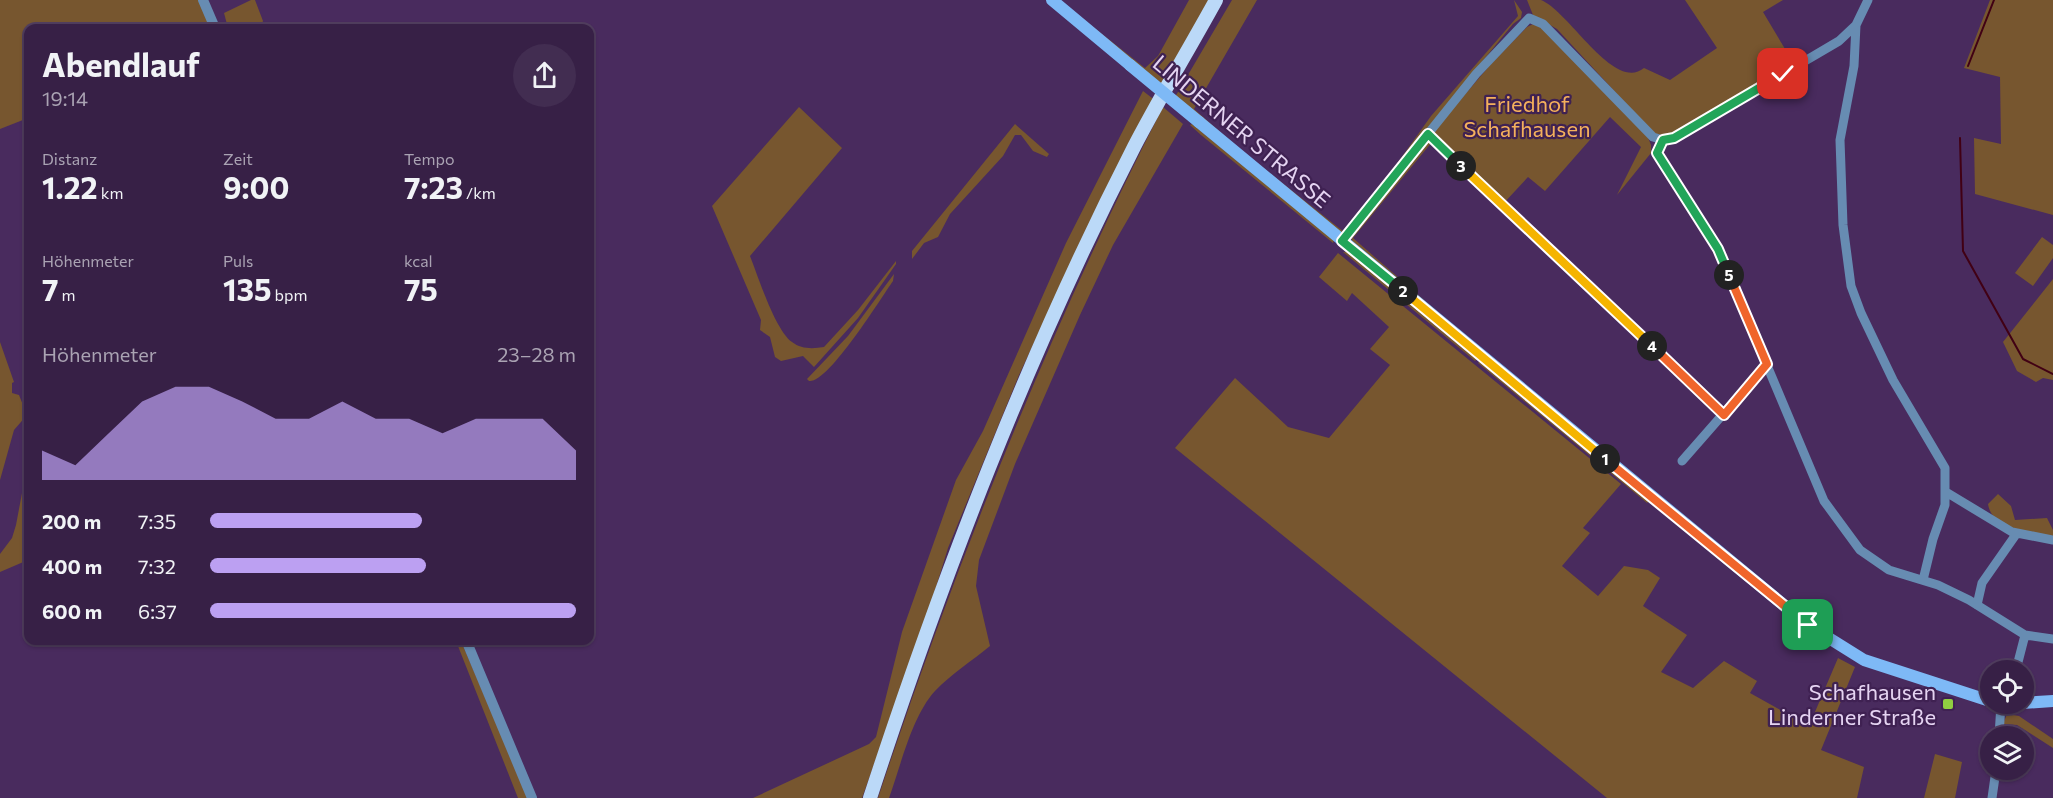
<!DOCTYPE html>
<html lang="de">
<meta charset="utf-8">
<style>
:root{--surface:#372046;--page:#422d51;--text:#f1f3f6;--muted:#aaa3b3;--line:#513e5f;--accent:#bca0f2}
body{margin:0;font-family:Commissioner,sans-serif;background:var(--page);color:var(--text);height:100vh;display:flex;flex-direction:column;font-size:22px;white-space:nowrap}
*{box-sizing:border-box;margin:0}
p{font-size:20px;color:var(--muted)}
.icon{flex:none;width:33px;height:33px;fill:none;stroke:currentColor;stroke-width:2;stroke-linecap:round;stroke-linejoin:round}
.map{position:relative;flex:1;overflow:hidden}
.panel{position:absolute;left:24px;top:24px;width:570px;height:621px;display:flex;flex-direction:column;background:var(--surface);border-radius:12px;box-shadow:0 2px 4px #0004,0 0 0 2px var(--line)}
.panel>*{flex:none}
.controls{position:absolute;left:1980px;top:660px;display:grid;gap:12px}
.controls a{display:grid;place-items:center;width:54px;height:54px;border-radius:50%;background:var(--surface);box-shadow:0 2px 4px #0004,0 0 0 2px var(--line);font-size:30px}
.pin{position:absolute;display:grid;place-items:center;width:51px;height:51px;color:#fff;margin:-26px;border-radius:12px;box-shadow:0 3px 9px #0006}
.km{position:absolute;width:30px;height:30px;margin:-15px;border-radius:50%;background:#222;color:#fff;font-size:16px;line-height:30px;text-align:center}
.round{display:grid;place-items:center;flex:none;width:63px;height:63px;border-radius:32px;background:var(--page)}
.head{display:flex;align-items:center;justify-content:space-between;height:102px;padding:0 18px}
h1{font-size:33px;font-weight:700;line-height:45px}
.stats{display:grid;grid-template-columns:repeat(3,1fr);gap:9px;height:102px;padding:6px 18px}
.stats div{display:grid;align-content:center}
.stats b{font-size:30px;font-weight:700}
.stats small{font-size:16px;font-weight:400}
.stats p{font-size:16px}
.chart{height:168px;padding:12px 18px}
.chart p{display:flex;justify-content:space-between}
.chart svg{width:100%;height:108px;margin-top:6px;fill:var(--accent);opacity:.7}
ul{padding:0 18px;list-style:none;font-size:20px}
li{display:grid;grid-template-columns:96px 72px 1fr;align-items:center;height:45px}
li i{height:15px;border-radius:8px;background:var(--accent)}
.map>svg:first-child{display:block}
.green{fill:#77562f}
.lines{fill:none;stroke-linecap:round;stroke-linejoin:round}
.stream{stroke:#410014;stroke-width:2}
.minor{stroke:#678cb2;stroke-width:9}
.tertiary{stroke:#678cb2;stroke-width:10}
.secondary{stroke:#7eb9f6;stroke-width:12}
.primary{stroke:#bbd9f8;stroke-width:14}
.secondary-bridge{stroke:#7eb9f6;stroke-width:12}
.split-1-casing{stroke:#fff;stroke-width:12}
.split-2-casing{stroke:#fff;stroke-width:12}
.split-3-casing{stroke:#fff;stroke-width:12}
.split-4-casing{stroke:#fff;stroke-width:12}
.split-5-casing{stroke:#fff;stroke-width:12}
.split-6-casing{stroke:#fff;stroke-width:12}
.split-1{stroke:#f0652b;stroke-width:8}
.split-2{stroke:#f5b400;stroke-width:8}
.split-3{stroke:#22a559;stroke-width:8}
.split-4{stroke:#f5b400;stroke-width:8}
.split-5{stroke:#f0652b;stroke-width:8}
.split-6{stroke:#22a559;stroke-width:8}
.poi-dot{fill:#90cd41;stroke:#3f2152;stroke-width:2}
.labels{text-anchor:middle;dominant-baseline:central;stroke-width:4.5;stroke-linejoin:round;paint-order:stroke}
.park-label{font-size:22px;fill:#f4b05c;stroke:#3f2152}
.street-label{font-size:22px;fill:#e5d4f2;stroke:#3f2152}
.poi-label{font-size:22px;fill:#e5d4f2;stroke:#3f2152;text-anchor:end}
</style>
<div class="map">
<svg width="2053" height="798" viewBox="0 0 2053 798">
<rect width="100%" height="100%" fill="#492b5e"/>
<path class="green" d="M0,0h199l11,28h-182v90l-28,11z
M251,0h4l8,21 -3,7h-32l-4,-15z
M1059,0l86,68 13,-12 31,-56h25l-52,88z
M1232,0h25l-63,109 43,38 107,85 -2,2 -167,-137z
M1514,0l8,12 -1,6 -8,6 -124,151 42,-59 87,-100z
M1527,0c4,0 10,0 14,0 28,11 73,93 103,68l26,12 47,-32 -32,-48h98l-20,12 31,52 -114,69 -14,3 -12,-2 -97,-105 -24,-14z
M1990,0h63v215l-78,-21 -1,-56 27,6 -1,-67 -36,-9z
M1533,24l10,4 104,107 4,10v8l-34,42 24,-48 -31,-30 -65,74 -17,-14 -25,27 -72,-70 60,-70 36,-37z
M1143,91l13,10 -53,94 -84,180 -71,173 -23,75 -63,175h-109l116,-54 7,-7 26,-105 54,-152 27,-49 83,-188z
M799,107l43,41 -92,108c8,20 25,74 42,86 9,7 20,7 32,5l34,-37 38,-49v3l-38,54 -44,49 -11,-11 -22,5 -6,-4 -5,-20 -10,-7 1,-10 -49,-114z
M1163,107l20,17 -70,121 -33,70 -65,149 -36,96 -3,26 14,60c-18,15 -39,28 -55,45 -23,25 -34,74 -46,107h-11c79,-238 171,-467 285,-691z
M1015,124l34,30 -2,3 -14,-6 -12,-16h-6l-12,21 -53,58 -12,23 -14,6 -12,16v-8z
M1192,124l142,116 -1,3 -132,-108 -11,-10z
M1426,140l6,2 -79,96 87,76 -89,-69 1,-7z
M2042,237l11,8v13l-20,28 -18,-13z
M1343,252h5l129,107 -2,2z
M1338,253l283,231 -38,44 7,5 -28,33 36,30 26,-30 24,4 12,8 -17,28 44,29 -26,37 32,16 31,-27 33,20 -7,12 59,33 29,-68 17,9 -34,83 43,17 -7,31h-250l-432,-350 60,-70 53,49 41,11 61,-73 -20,-16 19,-22 -37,-34 -5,8 -28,-24z
M894,274l-1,7c-12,17 -65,103 -84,100l-2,-2 41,-43z
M2053,279v101l-10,-2 -7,4 -19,-11 -14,-29z
M0,342l14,40 -2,1v10l7,2 8,20 -13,15 -14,50z
M1480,361l169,140 -2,2 -169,-140z
M28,432v128l-28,12v-18l12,-16 4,-13 9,-48v-36z
M1998,494l13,12 4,14 32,-2 6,12v8c-20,-5 -62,-9 -65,-34z
M456,641h5l67,157h-10z
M2007,714l12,2 34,23v9l-36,-23 -14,-1z
M1935,754l27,8 -7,36h-31z"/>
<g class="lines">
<path class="stream" d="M1968,66l26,-66
M1960,138l3,113 60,108 30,15"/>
<path class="minor" d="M1868,0l-12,25 -2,41 -14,74 3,85 8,61 10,27 32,67 52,88v37l-12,34 -10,41
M1856,25l-17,16 -165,97 -11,2 -6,13 61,96 106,252 36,49 29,20 49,15 31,15 56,35 -9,35
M1428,134l296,281
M1342,241l134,-167 53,-56 14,6 110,113 10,3
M1682,461l85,-97
M1946,492l66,40 41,8
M1977,605l5,-22 35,-50
M2025,635l28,4
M1999,736l2,-32
M1992,798l4,-28"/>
<path class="tertiary" d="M203,0l12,28
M466,640l66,158"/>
<path class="secondary" d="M1052,0l78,65
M1199,122l609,503 56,35 126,41
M2007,704l46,-3"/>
<path class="primary" d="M870,798c73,-223 157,-442 264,-651 26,-50 55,-98 82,-147"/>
<path class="secondary-bridge" d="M1130,65l69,57"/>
</g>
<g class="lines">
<g class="split-1-casing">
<path id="split-1" d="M1605,459l203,166"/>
</g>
<g class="split-2-casing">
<path id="split-2" d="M1403,291l202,168"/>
</g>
<g class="split-3-casing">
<path id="split-3" d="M1403,291l-61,-50 86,-107 33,32"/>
</g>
<g class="split-4-casing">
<path id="split-4" d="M1461,166l191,180"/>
</g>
<g class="split-5-casing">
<path id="split-5" d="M1652,346l72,69 43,-51 -38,-89"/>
</g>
<g class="split-6-casing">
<path id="split-6" d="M1729,275l-11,-26 -61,-96 6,-13 11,-2 109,-64"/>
</g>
<use href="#split-1" class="split-1"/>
<use href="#split-2" class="split-2"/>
<use href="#split-3" class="split-3"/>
<use href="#split-4" class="split-4"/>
<use href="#split-5" class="split-5"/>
<use href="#split-6" class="split-6"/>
</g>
<rect class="poi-dot" x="1942" y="698" width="12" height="12" rx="3"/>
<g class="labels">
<g class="park-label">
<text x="1527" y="103">Friedhof<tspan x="1527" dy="25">Schafhausen</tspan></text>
</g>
<g class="street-label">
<text transform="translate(1242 131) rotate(40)">LINDERNER STRASSE</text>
</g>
<g class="poi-label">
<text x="1936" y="691">Schafhausen<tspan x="1936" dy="25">Linderner Straße</tspan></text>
</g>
</g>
</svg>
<div class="controls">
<a><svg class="icon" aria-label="locate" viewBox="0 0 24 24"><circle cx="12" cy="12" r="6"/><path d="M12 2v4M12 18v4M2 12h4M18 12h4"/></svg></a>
<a><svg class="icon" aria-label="layers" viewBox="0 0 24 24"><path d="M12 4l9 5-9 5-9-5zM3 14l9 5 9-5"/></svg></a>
</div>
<div class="pin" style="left:1808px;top:625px;background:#1e9e55"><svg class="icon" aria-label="arrive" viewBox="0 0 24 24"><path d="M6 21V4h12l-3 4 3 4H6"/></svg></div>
<div class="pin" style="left:1783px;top:74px;background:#d93025"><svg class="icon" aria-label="check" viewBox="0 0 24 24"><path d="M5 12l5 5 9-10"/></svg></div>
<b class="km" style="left:1605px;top:459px">1</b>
<b class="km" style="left:1403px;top:291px">2</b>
<b class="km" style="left:1461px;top:166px">3</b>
<b class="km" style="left:1652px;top:346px">4</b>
<b class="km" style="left:1729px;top:275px">5</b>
<section class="panel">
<div class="head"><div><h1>Abendlauf</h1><p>19:14</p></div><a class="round"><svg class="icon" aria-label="share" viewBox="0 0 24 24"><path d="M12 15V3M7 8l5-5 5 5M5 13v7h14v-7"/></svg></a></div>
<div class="stats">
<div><p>Distanz</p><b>1.22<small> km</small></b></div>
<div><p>Zeit</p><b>9:00</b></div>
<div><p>Tempo</p><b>7:23<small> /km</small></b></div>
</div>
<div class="stats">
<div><p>Höhenmeter</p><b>7<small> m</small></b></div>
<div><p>Puls</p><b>135<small> bpm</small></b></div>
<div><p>kcal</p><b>75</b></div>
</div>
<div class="chart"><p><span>Höhenmeter</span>23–28 m</p>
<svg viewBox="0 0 160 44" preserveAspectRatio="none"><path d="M0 44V32L10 38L20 25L30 12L40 6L50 6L60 12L70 19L80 19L90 12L100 19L110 19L120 25L130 19L140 19L150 19L160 32V44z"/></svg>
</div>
<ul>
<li><b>200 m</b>7:35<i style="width:58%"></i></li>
<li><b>400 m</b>7:32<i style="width:59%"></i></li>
<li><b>600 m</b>6:37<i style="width:100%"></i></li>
</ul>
</section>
</div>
